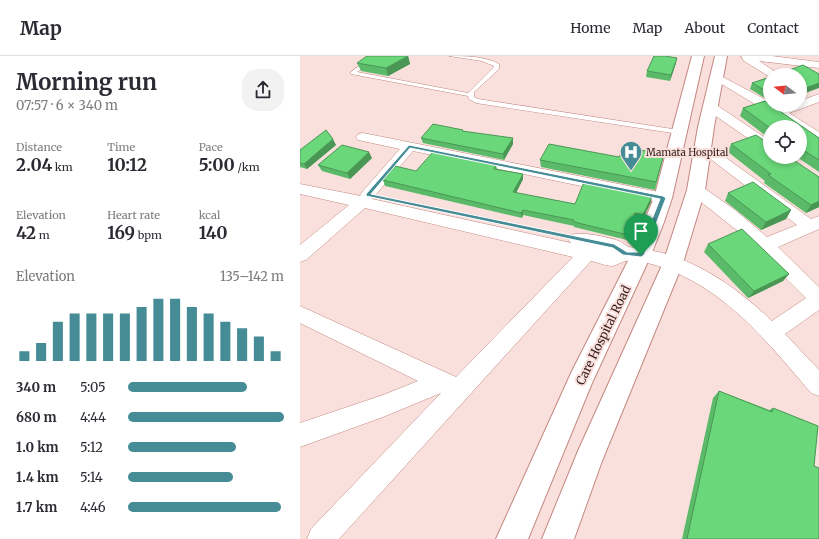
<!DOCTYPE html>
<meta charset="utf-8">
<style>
:root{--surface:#fff;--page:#f2f2f3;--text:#2b2b33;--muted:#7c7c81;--line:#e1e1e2;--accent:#468c96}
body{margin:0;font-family:Merriweather,serif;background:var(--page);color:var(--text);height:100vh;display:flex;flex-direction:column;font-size:15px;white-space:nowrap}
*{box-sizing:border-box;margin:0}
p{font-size:13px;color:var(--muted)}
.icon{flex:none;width:22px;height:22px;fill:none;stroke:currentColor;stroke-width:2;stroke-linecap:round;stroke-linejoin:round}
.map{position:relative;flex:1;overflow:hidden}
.sheet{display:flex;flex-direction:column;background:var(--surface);width:300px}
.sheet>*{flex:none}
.needle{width:26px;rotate:286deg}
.fabs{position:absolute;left:463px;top:12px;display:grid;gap:8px}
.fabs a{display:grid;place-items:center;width:44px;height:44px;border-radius:50%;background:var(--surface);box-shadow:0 2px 6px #0003;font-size:20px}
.pin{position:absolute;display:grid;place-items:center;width:34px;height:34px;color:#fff;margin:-41px -17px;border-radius:50% 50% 50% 0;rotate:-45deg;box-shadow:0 0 4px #0007}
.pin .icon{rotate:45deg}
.round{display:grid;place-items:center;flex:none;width:42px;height:42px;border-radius:16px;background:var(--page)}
.overview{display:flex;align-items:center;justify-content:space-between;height:68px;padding:0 16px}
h1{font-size:22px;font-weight:700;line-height:30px}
.stats{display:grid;grid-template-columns:repeat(3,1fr);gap:6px;height:68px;padding:4px 16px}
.stats div{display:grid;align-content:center}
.stats b{font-size:17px;font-weight:700}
.stats small{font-size:11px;font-weight:400}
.stats p{font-size:11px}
.chart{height:112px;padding:8px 16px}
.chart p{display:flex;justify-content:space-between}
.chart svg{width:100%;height:72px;margin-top:4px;stroke:var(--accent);stroke-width:6}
ul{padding:0 16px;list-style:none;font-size:13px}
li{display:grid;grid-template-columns:64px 48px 1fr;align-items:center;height:30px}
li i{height:10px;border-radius:5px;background:var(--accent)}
header{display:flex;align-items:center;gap:24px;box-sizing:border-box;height:56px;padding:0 20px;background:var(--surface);border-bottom:1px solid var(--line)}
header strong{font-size:19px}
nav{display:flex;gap:22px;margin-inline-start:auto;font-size:14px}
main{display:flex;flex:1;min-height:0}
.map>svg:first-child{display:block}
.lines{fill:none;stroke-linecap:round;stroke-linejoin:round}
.service-casing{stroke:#c38780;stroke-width:1}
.minor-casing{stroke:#c38780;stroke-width:1}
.tertiary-casing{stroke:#c38780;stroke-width:2}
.service{fill:#fff;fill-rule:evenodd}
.minor{fill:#fff;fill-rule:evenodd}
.tertiary{fill:#fff;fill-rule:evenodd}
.wall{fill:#5bba69}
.shaded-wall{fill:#4a9755}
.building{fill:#6ad87a;stroke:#4a9755}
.route{fill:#468c96;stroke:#fff;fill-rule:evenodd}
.labels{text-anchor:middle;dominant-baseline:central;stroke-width:4;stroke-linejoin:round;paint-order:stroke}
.far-poi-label{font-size:10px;fill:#361f1c;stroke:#fae0dc;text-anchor:start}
.street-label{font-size:12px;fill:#361f1c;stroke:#fae0dc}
</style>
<header>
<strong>Map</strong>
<nav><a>Home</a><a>Map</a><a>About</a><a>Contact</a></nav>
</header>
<main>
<section class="sheet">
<div class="overview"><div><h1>Morning run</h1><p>07:57 · 6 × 340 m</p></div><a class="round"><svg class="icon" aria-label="share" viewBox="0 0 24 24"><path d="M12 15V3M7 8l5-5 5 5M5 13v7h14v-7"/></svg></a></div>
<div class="stats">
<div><p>Distance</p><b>2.04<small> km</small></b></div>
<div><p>Time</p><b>10:12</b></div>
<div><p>Pace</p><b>5:00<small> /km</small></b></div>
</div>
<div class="stats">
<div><p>Elevation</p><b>42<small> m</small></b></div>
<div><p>Heart rate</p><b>169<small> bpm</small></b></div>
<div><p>kcal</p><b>140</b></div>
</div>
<div class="chart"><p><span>Elevation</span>135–142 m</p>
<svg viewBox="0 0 160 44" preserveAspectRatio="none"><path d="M5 44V38M15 44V33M25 44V20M35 44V15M45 44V15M55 44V15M65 44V15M75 44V11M85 44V6M95 44V6M105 44V11M115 44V15M125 44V20M135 44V24M145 44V29M155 44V38"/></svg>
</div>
<ul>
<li><b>340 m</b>5:05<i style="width:76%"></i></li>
<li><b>680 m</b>4:44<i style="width:100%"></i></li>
<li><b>1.0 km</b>5:12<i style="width:69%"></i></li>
<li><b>1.4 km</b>5:14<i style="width:67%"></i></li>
<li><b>1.7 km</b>4:46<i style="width:98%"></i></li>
</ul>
</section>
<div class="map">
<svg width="519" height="483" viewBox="0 0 519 483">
<rect width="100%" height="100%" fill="#fae0dc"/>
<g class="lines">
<g class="service-casing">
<path id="service" d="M72,0h6l-21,16 111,21 25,-25 1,-2 -12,-5 -33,-5c17,0 35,0 50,8v5l-25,23v5l4,2 201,31 3,2 -3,2 -203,-31 -7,-4 -1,-3 -117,-22v-2z"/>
</g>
<g class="minor-casing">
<path id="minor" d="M441,0h31l47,6v6l-60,-7 21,14h-10v2l-26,-16z
M417,18l53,28v3h6l4,2 8,-2h12v-4l19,-7v8l-30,11 30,19v10l-5,-1 -14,-9v-5h-7l-80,-48 -2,-2 2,-2z
M411,47l4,1 55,37v10l-5,-1 -58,-40 -2,-3 2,-3z
M63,77l306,61 2,4 -2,4 -6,1 -250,-52 -41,48 199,44 -3,-4 3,-4c10,-4 37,2 48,6 3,1 6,5 10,6 10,2 20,3 30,5 45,12 80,38 113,69l34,-23 -67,-66 -48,-38 -3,-4 3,-4 5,-1 5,1 34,24 32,27 30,-12 -101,-77 2,-3 5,-1 5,1 103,74 8,-3v13l-41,18 41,40v23l-34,24 34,36v26l-8,-3c-47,-55 -92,-113 -167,-131 -5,-1 -12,-3 -18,-1 -5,1 -9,4 -14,5 -6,0 -15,-4 -21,-5l-252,278h-32l4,-10 130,-136 -58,24 -83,30v-24l83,-28 35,-14 -118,-58v-17l156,71 117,-120 -208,-49 -59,52 -6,2v-17l49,-40 -49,-11v-10l61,12 -1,-1 3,-4 37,-42 -42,-9 -2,-3 2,-3z"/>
</g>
<g class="tertiary-casing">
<path id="tertiary" d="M392,0h12l-32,142 -8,24 -13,33 -59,128 -64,156h-32l76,-168 59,-116 13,-33 10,-24z
M415,0h12l-13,71 -9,63 -22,73 -81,198 -28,78h-32l36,-88 85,-188 24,-73 11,-63z"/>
</g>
<use href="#service" class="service"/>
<use href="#minor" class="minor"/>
<use href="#tertiary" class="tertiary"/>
</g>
<path class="wall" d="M108,0l2,8 -22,12 -27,-5 -4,-8z
M376,7l-6,18 -24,-4 1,-6z
M470,21v24l-20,-12 2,-6z
M465,45l54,37v34l-22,-15h3v-30h-30v12l-30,-23 3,-8z
M163,74v1l50,13 -9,16 -81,-17 -2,-5z
M468,87l2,14 49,20v30l-13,6 -42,-30 1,-2 -37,-29 3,-8z
M36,89l-29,24 -7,-2v-17z
M364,98l-9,36 -114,-23 -1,-7 79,-3 18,1z
M72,102l-22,21 -28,-8 -4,-6z
M196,109l1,4 26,10 -7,14 59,11 76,-2 -9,19 -9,-3 -6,22 -53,-13v-1l-51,-11 -1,3 -137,-32 -2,-6 33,-9z
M428,137l63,17 -5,9 -25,11 -36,-29z
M408,188l81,30 -6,7 -35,17 -44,-46z
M419,335l50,19 4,-2 41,58 5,73h-137l31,-141z"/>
<path class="shaded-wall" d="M108,0l2,8 -22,12 -2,-8z
M377,2l-1,5 -6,18 1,-6z
M519,27v5l-19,7v-5z
M213,82v6l-9,16 -1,-6z
M33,83l3,6 -29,24 -3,-5z
M69,96l3,6 -22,21 -3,-6z
M223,118v5l-9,18 -1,-5z
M352,140l-1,6 -9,19 1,-6z
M519,145v6l-13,6 5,-8z
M223,154v5l-1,3 -1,-5z
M491,154l-5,9 -25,11 5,-8z
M489,218l-6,7 -35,17 6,-7z"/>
<path class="building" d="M67,0h41l-22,12 -29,-5z
M354,0h11l12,2 -6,17 -24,-4z
M503,9l16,9v9l-19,7v-15h-24z
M470,21v16l-18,-10z
M465,45l54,37v22l-19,-12v-21h-30v1l-27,-20z
M133,68l30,6 -1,1 51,7 -10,16 -82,-16z
M26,74l7,9 -29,25 -4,-1v-13z
M456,79l12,8h2v14h19l30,20v24l-8,4 -43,-30 3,-1 -40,-30z
M249,88l70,13 1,-2 17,3 3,-8 24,4 -8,28 -116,-22z
M42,89l27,7 -22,21 -29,-8z
M133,96l63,13 -2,4 29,5 -10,18 62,12 9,-22 68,14 -9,19 -8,-2 -7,22 -54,-13v-2l-51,-10 -2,3 -138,-33 12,-14 21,5z
M453,126l38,28 -25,12 -38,-29z
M442,173l47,45 -35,17 -46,-47z
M419,335l53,21 1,-4 45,18 -4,40 5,2v71h-132z"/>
<path class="route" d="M109,89l254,51 3,2 -22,57 -3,2 -18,-2 -10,-7 -247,-52v-2zM110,92l250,51 -21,53h-12l-13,-8 -243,-50z"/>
<defs>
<g id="hospital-pin" transform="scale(1.15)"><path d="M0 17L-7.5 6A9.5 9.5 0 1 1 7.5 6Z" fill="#468c96" stroke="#fae0dc"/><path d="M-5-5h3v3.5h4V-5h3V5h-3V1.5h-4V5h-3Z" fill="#fff"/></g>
</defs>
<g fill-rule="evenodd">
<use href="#hospital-pin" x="331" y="96"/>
</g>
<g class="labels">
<g class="far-poi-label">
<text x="346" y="96">Mamata Hospital</text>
</g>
<g class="street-label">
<text transform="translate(303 279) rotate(-64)">Care Hospital Road</text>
</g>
</g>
</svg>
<div class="fabs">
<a><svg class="needle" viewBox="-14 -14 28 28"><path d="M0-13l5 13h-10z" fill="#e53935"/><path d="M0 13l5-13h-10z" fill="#7c7c81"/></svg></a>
<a><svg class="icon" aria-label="locate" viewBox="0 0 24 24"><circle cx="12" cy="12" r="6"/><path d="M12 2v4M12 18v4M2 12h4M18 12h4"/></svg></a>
</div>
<div class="pin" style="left:341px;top:199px;background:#1e9e55"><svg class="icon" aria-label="arrive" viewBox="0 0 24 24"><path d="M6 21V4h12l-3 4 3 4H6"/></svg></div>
</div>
</main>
